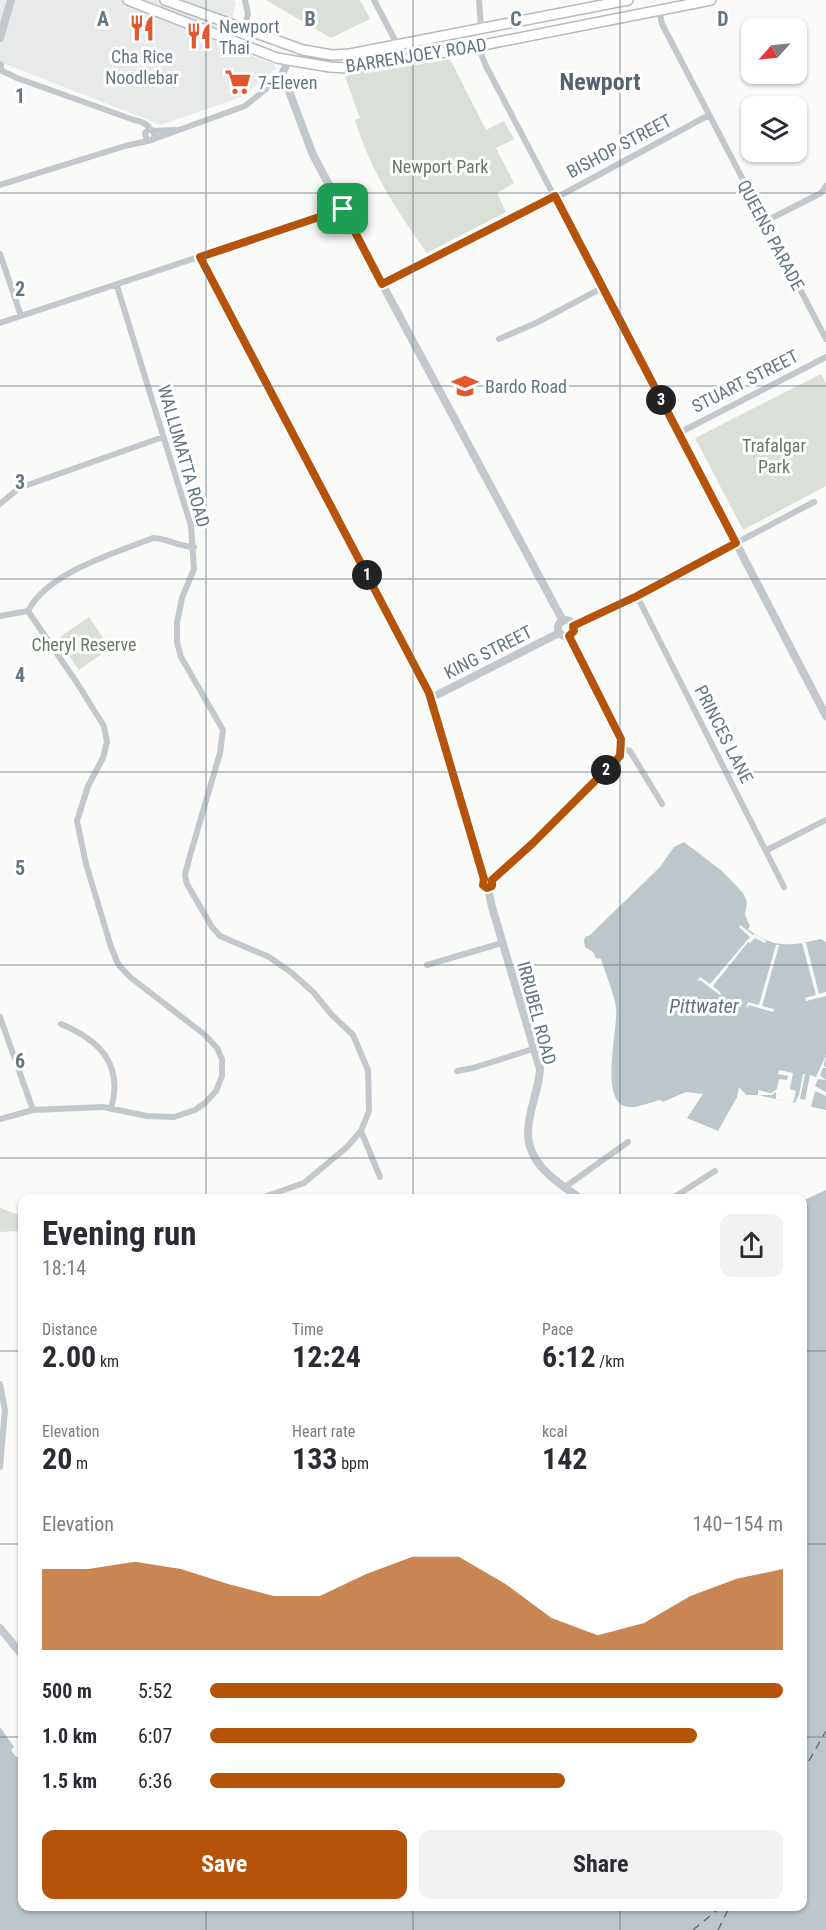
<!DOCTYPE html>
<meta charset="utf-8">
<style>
:root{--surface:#fff;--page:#f2f2f3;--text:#2b2b33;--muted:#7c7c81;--accent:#b45309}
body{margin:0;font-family:"Roboto Condensed",sans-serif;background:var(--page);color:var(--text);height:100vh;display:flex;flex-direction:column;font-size:22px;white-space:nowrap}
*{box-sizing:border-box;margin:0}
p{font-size:20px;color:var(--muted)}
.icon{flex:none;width:33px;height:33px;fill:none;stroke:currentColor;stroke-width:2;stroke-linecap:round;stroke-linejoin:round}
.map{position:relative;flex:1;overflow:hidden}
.details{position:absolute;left:18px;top:1194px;width:789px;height:717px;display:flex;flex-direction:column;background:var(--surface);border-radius:12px;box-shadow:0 2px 4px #0004}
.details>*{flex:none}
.needle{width:39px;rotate:243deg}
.controls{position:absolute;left:741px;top:18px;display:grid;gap:12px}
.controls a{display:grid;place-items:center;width:66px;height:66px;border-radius:12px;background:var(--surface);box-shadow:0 2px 4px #0004;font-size:30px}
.pin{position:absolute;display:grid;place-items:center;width:51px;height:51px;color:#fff;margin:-26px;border-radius:12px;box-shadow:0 3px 9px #0006}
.km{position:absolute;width:30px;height:30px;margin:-15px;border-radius:50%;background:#222;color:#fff;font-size:16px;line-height:30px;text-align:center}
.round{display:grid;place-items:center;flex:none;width:63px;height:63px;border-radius:12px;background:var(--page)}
.overview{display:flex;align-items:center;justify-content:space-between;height:102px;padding:0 24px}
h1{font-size:33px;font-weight:700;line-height:45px}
.stats{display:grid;grid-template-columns:repeat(3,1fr);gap:9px;height:102px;padding:6px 24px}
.stats div{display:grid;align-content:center}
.stats b{font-size:30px;font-weight:700}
.stats small{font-size:16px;font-weight:400}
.stats p{font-size:16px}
.chart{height:168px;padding:12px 24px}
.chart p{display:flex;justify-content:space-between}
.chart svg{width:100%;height:108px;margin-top:6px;fill:var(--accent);opacity:.7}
.primary-button{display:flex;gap:12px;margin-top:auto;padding:12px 24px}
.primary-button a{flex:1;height:69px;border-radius:12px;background:var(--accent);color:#fff;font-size:24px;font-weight:700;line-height:69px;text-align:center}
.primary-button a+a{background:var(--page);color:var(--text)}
ul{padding:0 24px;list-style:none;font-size:20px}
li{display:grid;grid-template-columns:96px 72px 1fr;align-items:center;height:45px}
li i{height:15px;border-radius:8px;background:var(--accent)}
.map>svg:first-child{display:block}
.built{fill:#e8e9e9}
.green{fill:#dadfd7}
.water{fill:#bbc7cb}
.pier{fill:#fafaf8}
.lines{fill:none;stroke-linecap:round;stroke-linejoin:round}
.ferry{stroke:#60757c;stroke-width:1.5;stroke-dasharray:8 6;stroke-linecap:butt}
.primary-casing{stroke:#b5babe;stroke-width:12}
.minor{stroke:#c3c8cc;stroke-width:6}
.tertiary{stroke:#c3c8cc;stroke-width:8}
.primary{stroke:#fff;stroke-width:9}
.route-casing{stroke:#fff;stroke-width:12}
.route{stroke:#b45309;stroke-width:8}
.grid{fill:none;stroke:#657683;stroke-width:1.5;stroke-opacity:0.55}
.labels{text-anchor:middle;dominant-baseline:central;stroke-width:6;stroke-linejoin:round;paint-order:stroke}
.poi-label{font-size:18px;fill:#657683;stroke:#fff;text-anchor:start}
.street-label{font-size:18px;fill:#657683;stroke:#fff}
.park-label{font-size:18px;fill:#687a64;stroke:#fff}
.water-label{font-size:20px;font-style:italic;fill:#60757c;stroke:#fff}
.district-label{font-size:24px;font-weight:bold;fill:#57646e;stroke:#fff}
.grid-label{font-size:20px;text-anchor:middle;font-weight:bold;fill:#657683;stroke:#fff;stroke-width:6;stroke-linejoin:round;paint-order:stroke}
</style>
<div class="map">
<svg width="826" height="1930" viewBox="0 0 826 1930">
<rect width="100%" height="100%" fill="#fafaf8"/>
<path class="built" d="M0,0h234l2,4 -11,41 48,19 3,4 -32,28 -83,29 -161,-63z"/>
<path class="green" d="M266,0h94l10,19 -39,19z
M450,59l36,71 18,-9 10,18 -18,9 18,35 -17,10 9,19 -79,41c-30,-41 -57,-84 -72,-133l5,-2 -15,-41 5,-3 25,-2z
M821,374l5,9v103l-83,44 -48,-92z
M89,617l21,31 -31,22 -22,-31z
M0,1208l22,8v15l-22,1z"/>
<path class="water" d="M684,842l38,29 21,22 4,9 -2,13 5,11 -2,3c25,20 43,17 73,10l5,3v168l-68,-15h-12l-7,-8 -2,10 -19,34 -31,-13 16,-24 -17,-2 -23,10 -3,-2c-9,2 -22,8 -31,7 -32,-2 -10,-80 -13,-99 -1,-12 -11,-36 -15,-49l-5,-1 -3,-6 -8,-5 -1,-6 1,-4 5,-2 70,-68 14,-20z
M826,1190v740h-826v-203l14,20 -3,3 5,7 4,-1 2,4v146h780v-705z"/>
<path class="pier" d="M740,925l13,10 1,-1 12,7 -1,2 -10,-5 -5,5 -2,-1 -35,44 8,7 -1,2 -20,-15 -3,1 3,-4 10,7 40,-47 -11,-10z
M802,943h4l13,51 7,-2v4l-20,5 -1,-3 11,-3z
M776,945h3l-17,61 12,3 -1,3 -24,-7 -3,4 2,-7 11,3z
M826,1055l-2,10 2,3h-3l-3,7 6,5 -8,-1 -3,7 11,6v4l-11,-5 -4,16 -17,-3 5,-9 4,-21h2l-5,25 5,1 5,-25 6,2z
M779,1070l14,3 -3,16 6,2 -3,12 -17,-4v-7l-4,3h-14v-5l13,3 6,-4 2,-10 8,1 1,-4 -10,-2z"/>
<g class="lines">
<path class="ferry" d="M802,1773l24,-42
M693,1930l29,-24
M718,1930l12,-24"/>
<g class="primary-casing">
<path id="primary" d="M128,0l149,58 53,9 17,1 21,-2 110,-20 233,-46
M165,0l138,50 29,5 18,-1 278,-54"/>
</g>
<path class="minor" d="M374,0l23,44
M479,0l2,27
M659,10l3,14 164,315
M244,29l4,-15 -3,-14
M478,46l8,20 250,477 78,-41
M0,70l17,8 117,42c7,1 13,3 17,10
M153,131l22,-1
M154,139l91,-33 36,-29
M0,185l125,-39 27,-6 3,-4 -3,-6h-4l-3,3 2,7
M764,222l57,-29 5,-7
M0,254l21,62
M200,257l231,441
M382,284l183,-91 144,-78
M117,286l74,240 3,43 -12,29 -5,25v19l4,15 42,73 -3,23 -31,106 -4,16 2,9 25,43 8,9 49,21 23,16 22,20 17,21 22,21 15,35 1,41 -8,20 -14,16 -43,36 -43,15
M0,323l343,-114
M499,339l37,-16 66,-35
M679,433l147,-76
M0,504l19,-16 144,-51
M637,596l147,291
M0,616l28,-5
M622,749l8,2 32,53
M767,850l59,-30
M492,880l41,-37 87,-87 1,-17 -52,-103
M427,965l75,-22
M0,1017l33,93
M61,1024c38,16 63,40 50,84
M457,1071l16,-3 60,-19
M0,1119l33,-9 70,-3 44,9 27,1 21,-7 10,-7 11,-12 6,-15v-17l-5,-11 -12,-13 -75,-58 -12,-13 -7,-17 -25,-83 -9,-43 11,-35 15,-28 4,-16 -3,-16 -27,-43 -49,-72c20,-39 85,-57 125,-73 14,0 26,9 41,9
M361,1131l19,46
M565,1187l63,-45
M673,1198l42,-27
M0,1384l5,26 -5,57"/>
<path class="tertiary" d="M0,38l11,-38
M288,61l-7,16 8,14 24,64 250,466
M0,65v5
M558 628a8 8 0 1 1 16 0a8 8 0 1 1-16 0Z
M574,626l63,-30 99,-53 90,173
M482 883a5 5 0 1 1 10 0a5 5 0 1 1-10 0Z
M484,879l-53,-181 128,-65
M488,888l4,19 48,162c-1,21 -12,42 -12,64 0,30 27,48 49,63l1,2
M0,1628l22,27"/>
<use href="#primary" class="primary"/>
</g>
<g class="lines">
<g class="route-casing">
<path id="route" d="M555,196l181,347 -99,53 -64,30 1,5 -5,5 52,103 -1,17 -87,87 -41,37v6l-5,2 -4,-3 1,-6 -55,-186 -229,-436 143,-48 39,75z"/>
</g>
<use href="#route" class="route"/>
</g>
<path class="grid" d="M206,0v1198M413,0v1198M620,0v1198M0,193h826M0,386h826M0,579h826M0,772h826M0,965h826M0,1158h826M0,1351h22M802,1351h24M0,1544h22M802,1544h24M0,1737h22M802,1737h24M206,1906v24M413,1906v24M620,1906v24"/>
<defs>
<g id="restaurant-bare" transform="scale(2.07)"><path d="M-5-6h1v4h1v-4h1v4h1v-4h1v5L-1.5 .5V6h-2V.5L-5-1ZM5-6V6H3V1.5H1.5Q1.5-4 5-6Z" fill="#e4572e" stroke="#fff" stroke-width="2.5" paint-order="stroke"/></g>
<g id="supermarket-bare" transform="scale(2.07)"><path d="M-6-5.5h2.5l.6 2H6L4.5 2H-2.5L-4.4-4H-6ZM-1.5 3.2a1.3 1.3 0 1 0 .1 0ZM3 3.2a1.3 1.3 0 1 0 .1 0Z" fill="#e4572e" stroke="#fff" stroke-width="2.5" paint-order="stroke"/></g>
<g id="school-bare" transform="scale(2.07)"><path d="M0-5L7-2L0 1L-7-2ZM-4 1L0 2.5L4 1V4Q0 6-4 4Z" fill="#e4572e" stroke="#fff" stroke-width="2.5" paint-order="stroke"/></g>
</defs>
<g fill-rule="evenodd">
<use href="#restaurant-bare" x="142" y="28"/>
<use href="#restaurant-bare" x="199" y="36"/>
<use href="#supermarket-bare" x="238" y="82"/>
<use href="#school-bare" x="465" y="386"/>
</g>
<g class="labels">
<g class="poi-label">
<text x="219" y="26">Newport<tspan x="219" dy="21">Thai</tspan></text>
<text x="142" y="56" text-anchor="middle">Cha Rice<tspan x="142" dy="21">Noodlebar</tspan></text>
<text x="258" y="82">7-Eleven</text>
<text x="485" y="386">Bardo Road</text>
</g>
<g class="street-label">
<text transform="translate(416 55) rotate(-9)">BARRENJOEY ROAD</text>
<text transform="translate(619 146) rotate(-28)">BISHOP STREET</text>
<text transform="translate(771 235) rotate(62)">QUEENS PARADE</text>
<text transform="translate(745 381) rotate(-27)">STUART STREET</text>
<text transform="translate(184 456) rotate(74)">WALLUMATTA ROAD</text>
<text transform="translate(488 652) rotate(-27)">KING STREET</text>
<text transform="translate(724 734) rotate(63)">PRINCES LANE</text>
<text transform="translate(537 1013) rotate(75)">IRRUBEL ROAD</text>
</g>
<g class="park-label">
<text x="440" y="166">Newport Park</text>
<text x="774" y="445">Trafalgar<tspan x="774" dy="21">Park</tspan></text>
<text x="84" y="644">Cheryl Reserve</text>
</g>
<g class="water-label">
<text x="704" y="1006">Pittwater</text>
</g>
<g class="district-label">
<text x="600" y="82">Newport</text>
</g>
</g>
<g class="grid-label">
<text x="103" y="26">A</text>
<text x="310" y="26">B</text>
<text x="516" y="26">C</text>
<text x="723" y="26">D</text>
<text x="20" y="103">1</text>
<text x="20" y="296">2</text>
<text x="20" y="489">3</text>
<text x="20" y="682">4</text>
<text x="20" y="875">5</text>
<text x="20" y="1068">6</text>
</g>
</svg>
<div class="controls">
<a><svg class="needle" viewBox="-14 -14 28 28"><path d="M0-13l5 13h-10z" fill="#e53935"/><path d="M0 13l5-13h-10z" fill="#7c7c81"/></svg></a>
<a><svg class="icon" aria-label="layers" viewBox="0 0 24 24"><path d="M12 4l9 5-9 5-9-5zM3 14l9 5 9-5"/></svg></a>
</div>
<div class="pin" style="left:343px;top:209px;background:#1e9e55"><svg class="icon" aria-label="arrive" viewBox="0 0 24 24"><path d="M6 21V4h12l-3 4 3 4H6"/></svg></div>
<b class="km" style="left:367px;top:575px">1</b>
<b class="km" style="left:606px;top:770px">2</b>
<b class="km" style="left:661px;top:400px">3</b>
<section class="details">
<div class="overview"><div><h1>Evening run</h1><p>18:14</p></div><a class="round"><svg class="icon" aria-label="share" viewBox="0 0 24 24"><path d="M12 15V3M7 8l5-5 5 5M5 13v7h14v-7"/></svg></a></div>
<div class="stats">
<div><p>Distance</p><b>2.00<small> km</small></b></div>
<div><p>Time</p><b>12:24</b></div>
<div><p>Pace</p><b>6:12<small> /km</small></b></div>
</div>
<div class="stats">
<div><p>Elevation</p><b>20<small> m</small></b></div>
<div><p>Heart rate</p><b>133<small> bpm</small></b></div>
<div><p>kcal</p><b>142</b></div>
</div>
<div class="chart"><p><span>Elevation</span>140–154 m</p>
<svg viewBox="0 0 160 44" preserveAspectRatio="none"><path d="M0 44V11L10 11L20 8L30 11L40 17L50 22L60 22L70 13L80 6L90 6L100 17L110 31L120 38L130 33L140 22L150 15L160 11V44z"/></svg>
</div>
<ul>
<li><b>500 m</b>5:52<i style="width:100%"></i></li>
<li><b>1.0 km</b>6:07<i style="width:85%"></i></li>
<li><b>1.5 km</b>6:36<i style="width:62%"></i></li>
</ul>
<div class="primary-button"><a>Save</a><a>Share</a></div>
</section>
</div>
